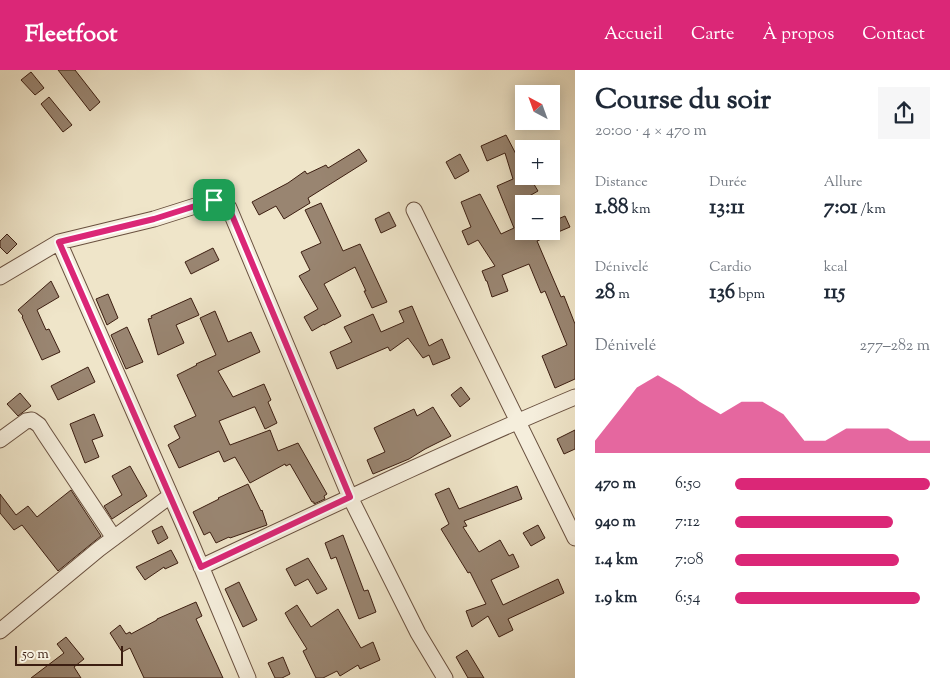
<!DOCTYPE html>
<html lang="fr">
<meta charset="utf-8">
<style>
:root{--surface:#fff;--page:#f6f6f7;--text:#1f2937;--muted:#747a83;--accent:#db2777}
body{margin:0;font-family:"Sorts Mill Goudy",serif;background:var(--page);color:var(--text);height:100vh;display:flex;flex-direction:column;font-size:19px;white-space:nowrap}
*{box-sizing:border-box;margin:0}
p{font-size:16px;color:var(--muted)}
.icon{flex:none;width:28px;height:28px;fill:none;stroke:currentColor;stroke-width:2;stroke-linecap:round;stroke-linejoin:round}
.map{position:relative;flex:1;overflow:hidden}
.side{display:flex;flex-direction:column;background:var(--surface);width:375px}
.side>*{flex:none}
.needle{width:32px;rotate:319deg}
.tools{position:absolute;left:515px;top:15px;display:grid;gap:10px}
.tools a{display:grid;place-items:center;width:45px;height:45px;border-radius:0px;background:var(--surface);box-shadow:0 2px 12px #0003;font-size:25px}
.scale{position:absolute;left:15px;bottom:12px;width:108px;box-sizing:border-box;padding-left:5px;border:2px solid #3c1e11;border-top:0;font-size:14px;line-height:18px;white-space:nowrap;color:#3c1e11;-webkit-text-stroke:4px #f5eedc;paint-order:stroke}
.pin{position:absolute;display:grid;place-items:center;width:42px;height:42px;color:#fff;margin:-21px;border-radius:10px;box-shadow:0 2px 8px #0006}
.round{display:grid;place-items:center;flex:none;width:52px;height:52px;border-radius:0px;background:var(--page)}
.overview{display:flex;align-items:center;justify-content:space-between;height:85px;padding:0 20px}
h1{font-size:28px;font-weight:700;line-height:38px}
.figures{display:grid;grid-template-columns:repeat(3,1fr);gap:8px;height:85px;padding:5px 20px}
.figures div{display:grid;align-content:center}
.figures b{font-size:21px;font-weight:700}
.figures small{font-size:14px;font-weight:400}
.figures p{font-size:14px}
.chart{height:140px;padding:10px 20px}
.chart p{display:flex;justify-content:space-between}
.chart svg{width:100%;height:90px;margin-top:5px;fill:var(--accent);opacity:.7}
ul{padding:0 20px;list-style:none;font-size:16px}
li{display:grid;grid-template-columns:80px 60px 1fr;align-items:center;height:38px}
li i{height:12px;border-radius:6px;background:var(--accent)}
header{display:flex;align-items:center;gap:30px;box-sizing:border-box;height:70px;padding:0 25px;background:var(--accent);color:#fff}
header strong{font-size:24px}
nav{display:flex;gap:28px;margin-inline-start:auto;font-size:18px}
main{display:flex;flex:1;min-height:0}
.map>svg:first-child{display:block}
.building{fill:#998571;stroke:#3c1e11}
.lines{fill:none;stroke-linecap:round;stroke-linejoin:round}
.minor-casing{stroke:#69503f;stroke-width:17}
.minor{stroke:#f5eedc;stroke-width:15}
.route-casing{stroke:#fff;stroke-width:10}
.route{stroke:#db2777;stroke-width:6}
</style>
<header>
<strong>Fleetfoot</strong>
<nav><a>Accueil</a><a>Carte</a><a>À propos</a><a>Contact</a></nav>
</header>
<main>
<div class="map">
<svg width="575" height="608" viewBox="0 0 575 608">
<rect width="100%" height="100%" fill="#efe5c9"/>
<filter id="stains"><feTurbulence type="fractalNoise" baseFrequency=".004" numOctaves="4"/><feColorMatrix values="0 0 0 0 .2 0 0 0 0 .09 0 0 0 0 .02 0 0 0 .5 -.17"/></filter>
<radialGradient id="worn" r=".72"><stop offset=".6" stop-color="#630" stop-opacity="0"/><stop offset="1" stop-color="#630" stop-opacity=".3"/></radialGradient>
<path class="building" d="M58,0h17l25,32 -10,9z
M31,2l13,16 -9,7 -14,-15z
M49,27l23,28 -9,7 -22,-28z
M506,65l11,21 7,-2v22h5l9,15 -14,8v5l-2,1 2,3v23h27v-9l14,-6 5,11 -33,14 24,56 3,-1 11,28v55l-20,9 -13,-32 25,-11 -22,-54 -4,2 -12,-29 -27,11 6,16 -16,6 -5,-16h-1l-4,-10 13,-5 -17,-26 -10,5 -6,-14 9,-4 -10,-25 19,-8 21,40 13,-6 -17,-42 16,-7 -8,-26 -18,8 -6,-15z
M359,79l8,12 -59,37 2,5 -26,16 -8,-13 -17,9 -7,-13 36,-19 17,-12 2,3 19,-9 2,3z
M460,84l9,17 -14,8 -9,-17z
M321,133l22,48 17,-7 27,58 -15,6 -8,-17h2l-11,-24 -31,17 17,32 -17,9v-1l-12,7 -8,-14 14,-8 -19,-33 11,-6 -9,-18 20,-9 -16,-33z
M389,142l7,14 -15,7 -6,-14z
M7,164l10,10 -10,10 -7,-7v-6z
M213,178l6,12 -28,14 -6,-12z
M51,211l8,16 -22,13 9,20 3,-1 11,23 -18,8 -20,-43 1,-1 -5,-6z
M108,224l10,24 -11,7 -11,-26z
M191,228l8,17 -23,10 8,18 -26,12 -10,-36 4,-1 -1,-2z
M412,236l17,40 13,-7 8,19 -17,7 -4,-10 -6,3 -15,-20 -18,13 -2,-4 -51,22 -7,-17 22,-10 -8,-15 29,-13 8,18 23,-10 -5,-11z
M215,241l13,31 23,-10 9,20 -42,19 15,26 31,-13 7,16 -3,2 9,21 -12,6 -10,-22h-1l-35,14 11,24 40,-15 8,21 20,-8 29,51 -3,2 1,3 -11,5v-2h-2l-22,-38 -4,2 -1,-2 -35,19 -15,-26 -11,5 -5,-11 -40,17 -11,-23 12,-7 -6,-12 22,-10 -19,-41 20,-10 -1,-1 20,-9 -16,-37z
M127,257l16,35 -17,7 -15,-34z
M88,297l7,15 -37,18 -7,-14z
M461,317l9,12 -10,8 -9,-12z
M20,323l11,13 -13,10 -11,-12z
M433,337l18,29 -26,13 -16,10 -36,15 -6,-14 18,-8 -11,-24 40,-19 3,7z
M94,344l9,22 -11,4 7,17 -14,6 -15,-39z
M575,360v19l-11,5 -7,-15z
M130,396l17,30 -35,23 -8,-13 18,-11 -10,-19z
M248,414l13,27 1,-1 5,15 -37,13 -1,-1 -13,6 -6,-11 -6,3 -11,-23 26,-13 -1,-1z
M517,416l5,13 -58,22 3,5 -4,1 16,25 21,-12 9,16 4,-2 6,13 -28,13 12,25 55,-26 6,14 -56,26 5,11 -14,7 -11,-21 -16,11 -6,-16 20,-7 -16,-32 -2,1 -27,-44 8,-5 -14,-30 14,-6 10,21z
M71,420l30,46 -43,35 -36,-46 -8,5 -14,-17v-19l16,21 12,-9 9,11z
M538,455l7,13 -14,8 -8,-13z
M162,456l6,12 -10,6 -6,-13z
M343,465l21,56 4,-1 8,22 -17,7 -23,-62 -5,2 -6,-16z
M171,480l7,13 -13,6 -1,-2 -19,13 -9,-13z
M308,488l19,31 -10,5 -9,-15 -13,7 -9,-17z
M239,512l18,38 -14,7 -18,-38z
M196,532l6,14 -6,3 27,59h-79l-14,-30 -8,4 -12,-19 10,-8 6,9 4,-2 1,2 26,-14v-1z
M297,535l14,22 27,-18 23,39 12,-6 7,18 -20,9 -2,-4 -18,11 -3,-5 -14,7h-7l-13,-27 4,-2 -17,-27 -5,-9z
M66,567l18,22 -10,8 7,11h-50l33,-25 -7,-9z
M467,580l17,28h-16l-12,-21z
M283,587l7,17 -8,4h-7l-7,-15z"/>
<g class="lines">
<g class="minor-casing">
<path id="minor" d="M414,140l161,328
M59,172l126,286 63,150
M0,207l59,-35 95,-23 60,-19c8,0 11,2 15,8l121,289 68,136 27,45
M0,370l26,-19 6,-1 7,5 5,8 70,105
M201,497c124,-58 248,-117 374,-170
M0,561l99,-82 71,-53"/>
</g>
<use href="#minor" class="minor"/>
</g>
<g class="lines">
<g class="route-casing">
<path id="route" d="M214,130c8,0 11,3 15,8l121,289 -149,70 -142,-325 95,-23z"/>
</g>
<use href="#route" class="route"/>
</g>
<rect width="100%" height="100%" filter="url(#stains)"/>
<rect width="100%" height="100%" fill="url(#worn)"/>
</svg>
<div class="tools">
<a><svg class="needle" viewBox="-14 -14 28 28"><path d="M0-13l5 13h-10z" fill="#e53935"/><path d="M0 13l5-13h-10z" fill="#747a83"/></svg></a>
<a>+</a>
<a>−</a>
</div>
<div class="scale">50 m</div>
<div class="pin" style="left:214px;top:130px;background:#1e9e55"><svg class="icon" aria-label="arrive" viewBox="0 0 24 24"><path d="M6 21V4h12l-3 4 3 4H6"/></svg></div>
</div>
<section class="side">
<div class="overview"><div><h1>Course du soir</h1><p>20:00 · 4 × 470 m</p></div><a class="round"><svg class="icon" aria-label="share" viewBox="0 0 24 24"><path d="M12 15V3M7 8l5-5 5 5M5 13v7h14v-7"/></svg></a></div>
<div class="figures">
<div><p>Distance</p><b>1.88<small> km</small></b></div>
<div><p>Durée</p><b>13:11</b></div>
<div><p>Allure</p><b>7:01<small> /km</small></b></div>
</div>
<div class="figures">
<div><p>Dénivelé</p><b>28<small> m</small></b></div>
<div><p>Cardio</p><b>136<small> bpm</small></b></div>
<div><p>kcal</p><b>115</b></div>
</div>
<div class="chart"><p><span>Dénivelé</span>277–282 m</p>
<svg viewBox="0 0 160 44" preserveAspectRatio="none"><path d="M0 44V38L10 25L20 12L30 6L40 12L50 19L60 25L70 19L80 19L90 25L100 38L110 38L120 32L130 32L140 32L150 38L160 38V44z"/></svg>
</div>
<ul>
<li><b>470 m</b>6:50<i style="width:100%"></i></li>
<li><b>940 m</b>7:12<i style="width:81%"></i></li>
<li><b>1.4 km</b>7:08<i style="width:84%"></i></li>
<li><b>1.9 km</b>6:54<i style="width:95%"></i></li>
</ul>
</section>
</main>
